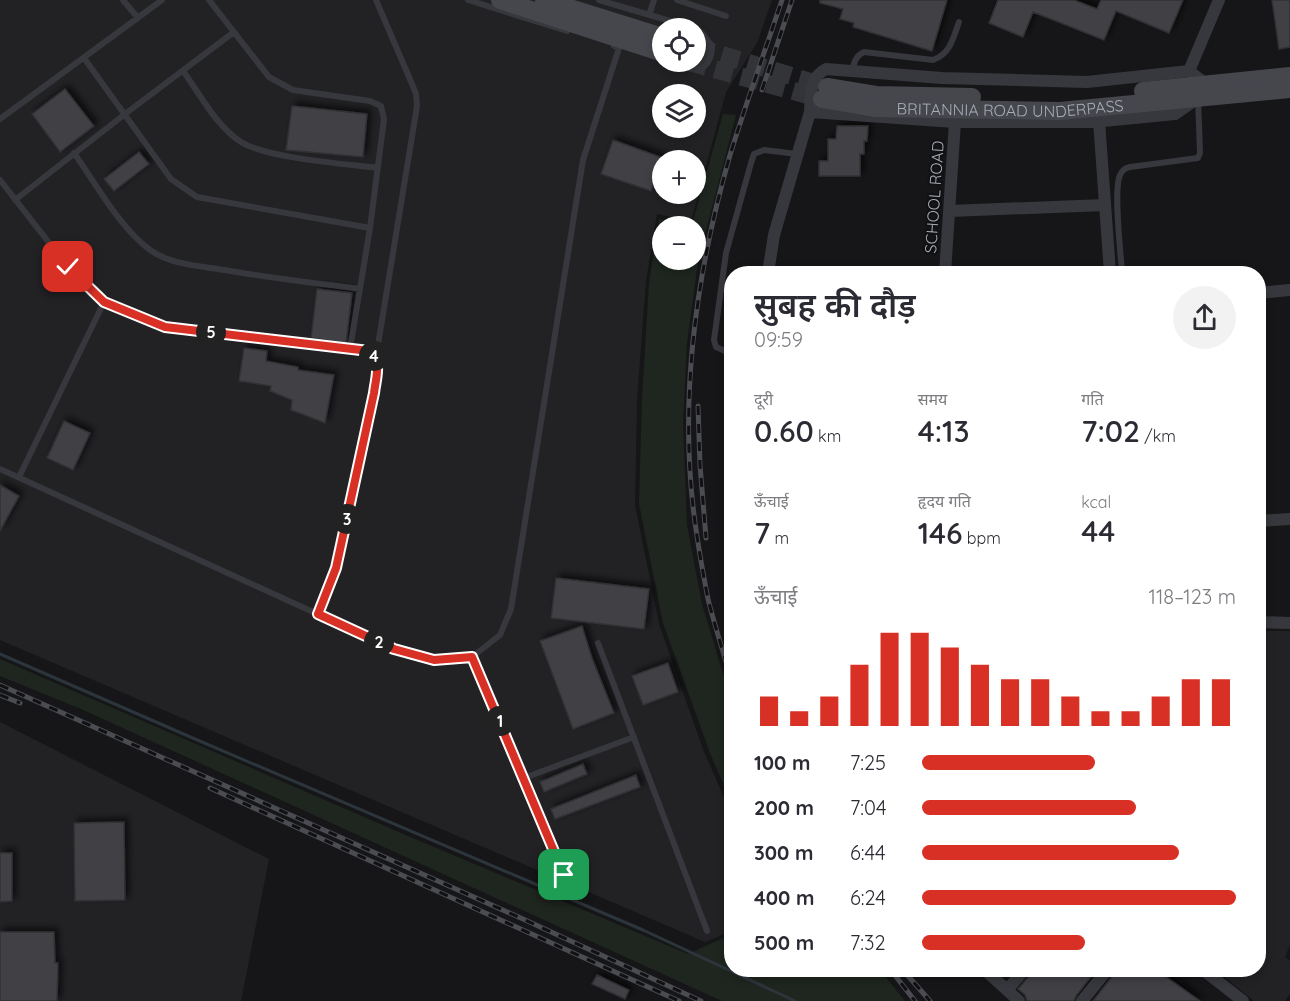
<!DOCTYPE html>
<html lang="hi">
<meta charset="utf-8">
<style>
:root{--surface:#fff;--page:#f2f2f3;--text:#2b2b33;--muted:#7c7c81;--accent:#d93025}
body{margin:0;font-family:Quicksand,"Noto Sans Devanagari",sans-serif;background:var(--page);color:var(--text);height:100vh;display:flex;flex-direction:column;font-size:22px;white-space:nowrap}
*{box-sizing:border-box;margin:0}
p{font-size:20px;color:var(--muted)}
.icon{flex:none;width:33px;height:33px;fill:none;stroke:currentColor;stroke-width:2;stroke-linecap:round;stroke-linejoin:round}
.map{position:relative;flex:1;overflow:hidden}
.side{position:absolute;left:724px;top:266px;width:542px;height:711px;display:flex;flex-direction:column;background:var(--surface);border-radius:24px;box-shadow:0 3px 9px #0003}
.side>*{flex:none}
.tools{position:absolute;left:652px;top:18px;display:grid;gap:12px}
.tools a{display:grid;place-items:center;width:54px;height:54px;border-radius:50%;background:var(--surface);box-shadow:0 3px 9px #0003;font-size:30px}
.pin{position:absolute;display:grid;place-items:center;width:51px;height:51px;color:#fff;margin:-26px;border-radius:12px;box-shadow:0 3px 9px #0006}
.km{position:absolute;width:30px;height:30px;margin:-15px;border-radius:50%;background:#222;color:#fff;font-size:16px;line-height:30px;text-align:center}
.round{display:grid;place-items:center;flex:none;width:63px;height:63px;border-radius:32px;background:var(--page)}
.summary{display:flex;align-items:center;justify-content:space-between;height:102px;padding:0 30px}
h1{font-size:33px;font-weight:600;line-height:45px}
.figures{display:grid;grid-template-columns:repeat(3,1fr);gap:9px;height:102px;padding:6px 30px}
.figures div{display:grid;align-content:center}
.figures b{font-size:30px;font-weight:600}
.figures small{font-size:16px;font-weight:400}
.figures p{font-size:16px}
.chart{height:168px;padding:12px 30px}
.chart p{display:flex;justify-content:space-between}
.chart svg{width:100%;height:108px;margin-top:6px;stroke:var(--accent);stroke-width:6}
ul{padding:0 30px;list-style:none;font-size:20px}
li{display:grid;grid-template-columns:96px 72px 1fr;align-items:center;height:45px}
li i{height:15px;border-radius:8px;background:var(--accent)}
.map>svg:first-child{display:block}
.built{fill:#222225;fill-rule:evenodd}
.green{fill:#1e261f;fill-rule:evenodd}
.lines{fill:none;stroke-linecap:round;stroke-linejoin:round}
.stream{stroke:#2c353c;stroke-width:3}
.building{fill:#404145;stroke:#303034;stroke-width:1.5;filter:url(#shadow)}
.secondary-tunnel{stroke:#333438;stroke-width:18;stroke-dasharray:18 9;stroke-linecap:butt}
.lane{stroke:#37383d;stroke-width:6}
.street{stroke:#37383d;stroke-width:12}
.secondary{stroke:#45474d;stroke-width:18}
.rail-casing{stroke:#4a4c52;stroke-width:5}
.rail{stroke:#111113;stroke-width:3;stroke-dasharray:9;stroke-linecap:butt}
.route-casing{stroke:#fff;stroke-width:12}
.route{stroke:#d93025;stroke-width:8}
.labels{text-anchor:middle;dominant-baseline:central;stroke-width:4.5;stroke-linejoin:round;paint-order:stroke}
.street-label{font-size:16px;fill:#a8adb8;stroke:#111113}
</style>
<div class="map">
<svg width="1290" height="1001" viewBox="0 0 1290 1001">
<defs>
<filter id="shadow"><feDropShadow dx="4" dy="-4" stdDeviation="3" flood-color="#0009"/></filter>
</defs>
<rect width="100%" height="100%" fill="#161618"/>
<path class="built" d="M0,0h772l-15,43 -31,49 -35,129 -34,-7 -11,67 -9,118 -2,106 24,119 45,128 28,63v116l-27,11 -705,-302zM663,28h33v34h-33zM663,94h33v34h-33zM663,160h33v34h-33z
M1259,631h31v314l-5,12 5,4v33l-5,7h-31l-39,-32h43z
M0,722l269,137 -28,142h-241z"/>
<path class="green" d="M723,114l13,1 -38,147 -11,81 -4,80 4,102 15,79 30,99v101l-22,-51 -47,-130 -24,-119 3,-106 7,-115 10,-64 33,6zM663,226h33v34h-33z
M0,659l408,177 280,118 44,-20v35h147l26,32h-183l-641,-292 -81,-33z"/>
<g class="lines">
<path class="stream" d="M0,654l195,85 448,191 152,71"/>
</g>
<path class="building" d="M820,0h127l-15,51 -79,-24 1,-4 -14,-4 3,-10 -23,-6z
M998,0h76l23,9 4,-9h82l-14,33 -53,-22 -12,29 -71,-28 -10,25 -34,-14z
M1272,0h18v47l-11,2z
M65,89l29,37 -34,26 -28,-38z
M292,106l75,8 -4,43 -77,-7z
M837,126h31l-1,15h-3v13h-4v22h-41v-15h9v-22h8z
M613,140l50,18 -12,33 -50,-17z
M139,152l10,12 -35,27 -10,-12z
M317,289l35,4 -6,50 -35,-5z
M244,348l23,3 -1,10 32,6v3l36,5 -9,48 -34,-13 1,-10 -22,-9 1,-5 -32,-5z
M64,421l26,12 -17,37 -26,-12z
M0,485l19,11 -19,35z
M556,578l93,11 -5,40 -93,-11z
M582,626l10,32 22,55 -41,16 -33,-88z
M668,663l10,29 -35,13 -11,-29z
M583,764l4,10 -43,18 -4,-10z
M636,775l4,12 -85,32 -4,-10z
M124,822l1,78 -50,1 -1,-78z
M0,853h12v48l-12,1z
M0,932h54l1,31h3l-1,38h-57z
M1033,969h64l-21,27 -2,5h-47l-2,-6 -7,-6 13,-15z
M1116,969h39l45,32h-107l21,-27z
M597,975l32,15 -4,9 -33,-15z"/>
<g class="lines">
<path class="secondary-tunnel" d="M696,47l131,40
M689,62l133,37"/>
<path class="lane" d="M123,0l15,18
M209,0l60,77 24,13 77,11 11,5 3,13 -14,109 -20,121
M468,0l99,31
M599,0l95,28
M677,0l49,16
M649,15l5,-15
M84,58l87,121 26,18 173,31
M669,62l30,8c10,-5 13,-14 13,-24l-9,-12 -7,-5
M183,71c17,23 33,55 58,71 25,16 105,22 137,26
M852,72c2,-9 3,-16 12,-20l69,8c18,-7 20,-22 26,-38
M0,119l162,-119
M74,153c22,31 46,75 76,97 21,15 50,16 75,20 45,8 90,13 135,19
M0,180l68,87 36,35 61,25 204,24c13,13 7,25 5,42l-38,175 -18,46
M15,200l110,-86 109,-82
M1122,273c-1,-19 -9,-83 -2,-98 2,-5 5,-7 10,-8l68,-9 2,-5 -2,-55
M732,354l-16,-7 -2,-7 12,-87 25,-90 3,-9 10,-4 33,4
M376,357l41,-251 -1,-12 -4,-10 -36,-84
M0,469l394,180 40,11 38,-3 28,-22 11,-26 72,-449 36,-112 -5,-2
M19,477l85,-175
M598,643l109,288
M472,657l92,218
M524,778l110,-41"/>
<path class="street" d="M1189,71l30,-71
M810,112c1,-17 -1,-34 16,-43l116,9 145,4 102,-11 17,13
M1099,121l11,152
M949,211l156,-6
M768,273l6,-38 36,-123 145,10h138l82,-8 20,-14
M945,273l10,-151
M1258,293l32,-3
M1258,521l32,-2
M1258,622l32,1
M984,969l35,32
M1202,969l41,32
M1007,990l18,-21
M1082,1001l26,-32"/>
<g class="secondary">
<path d="M500,0l163,53"/>
<path d="M544,0l119,37"/>
<path d="M827,87l49,8 96,2"/>
<path d="M1143,91l147,-15"/>
<path id="s1" d="M822,99l53,9 185,3 230,-22"/>
</g>
<g class="rail-casing">
<path id="rail" d="M762,90l30,-90
M698,406l2,59 6,73
M732,682c-8,-28 -17,-55 -24,-83 -4,-21 -8,-42 -11,-63 -20,-126 -2,-259 33,-381 16,-52 35,-104 52,-155
M0,685l523,234 178,82
M0,695l20,8
M210,788l469,213
M890,969l25,32
M902,969l28,32"/>
</g>
<use href="#rail" class="rail"/>
</g>
<g class="lines">
<g class="route-casing">
<path id="route" d="M68,267l36,35 61,25 204,24c13,13 7,25 5,42l-38,175 -18,46 76,35 40,11 38,-3 92,218"/>
</g>
<use href="#route" class="route"/>
</g>
<g class="labels">
<g class="street-label">
<text stroke="none"><textPath href="#s1" startOffset="189">BRITANNIA ROAD UNDERPASS</textPath></text>
<text transform="translate(934 197) rotate(-86)">SCHOOL ROAD</text>
</g>
</g>
</svg>
<div class="tools">
<a><svg class="icon" aria-label="locate" viewBox="0 0 24 24"><circle cx="12" cy="12" r="6"/><path d="M12 2v4M12 18v4M2 12h4M18 12h4"/></svg></a>
<a><svg class="icon" aria-label="layers" viewBox="0 0 24 24"><path d="M12 4l9 5-9 5-9-5zM3 14l9 5 9-5"/></svg></a>
<a>+</a>
<a>−</a>
</div>
<div class="pin" style="left:564px;top:875px;background:#1e9e55"><svg class="icon" aria-label="arrive" viewBox="0 0 24 24"><path d="M6 21V4h12l-3 4 3 4H6"/></svg></div>
<div class="pin" style="left:68px;top:267px;background:#d93025"><svg class="icon" aria-label="check" viewBox="0 0 24 24"><path d="M5 12l5 5 9-10"/></svg></div>
<b class="km" style="left:500px;top:721px">1</b>
<b class="km" style="left:379px;top:642px">2</b>
<b class="km" style="left:347px;top:519px">3</b>
<b class="km" style="left:374px;top:356px">4</b>
<b class="km" style="left:211px;top:332px">5</b>
<section class="side">
<div class="summary"><div><h1>सुबह की दौड़</h1><p>09:59</p></div><a class="round"><svg class="icon" aria-label="share" viewBox="0 0 24 24"><path d="M12 15V3M7 8l5-5 5 5M5 13v7h14v-7"/></svg></a></div>
<div class="figures">
<div><p>दूरी</p><b>0.60<small> km</small></b></div>
<div><p>समय</p><b>4:13</b></div>
<div><p>गति</p><b>7:02<small> /km</small></b></div>
</div>
<div class="figures">
<div><p>ऊँचाई</p><b>7<small> m</small></b></div>
<div><p>हृदय गति</p><b>146<small> bpm</small></b></div>
<div><p>kcal</p><b>44</b></div>
</div>
<div class="chart"><p><span>ऊँचाई</span>118–123 m</p>
<svg viewBox="0 0 160 44" preserveAspectRatio="none"><path d="M5 44V32M15 44V38M25 44V32M35 44V19M45 44V6M55 44V6M65 44V12M75 44V19M85 44V25M95 44V25M105 44V32M115 44V38M125 44V38M135 44V32M145 44V25M155 44V25"/></svg>
</div>
<ul>
<li><b>100 m</b>7:25<i style="width:55%"></i></li>
<li><b>200 m</b>7:04<i style="width:68%"></i></li>
<li><b>300 m</b>6:44<i style="width:82%"></i></li>
<li><b>400 m</b>6:24<i style="width:100%"></i></li>
<li><b>500 m</b>7:32<i style="width:52%"></i></li>
</ul>
</section>
</div>
